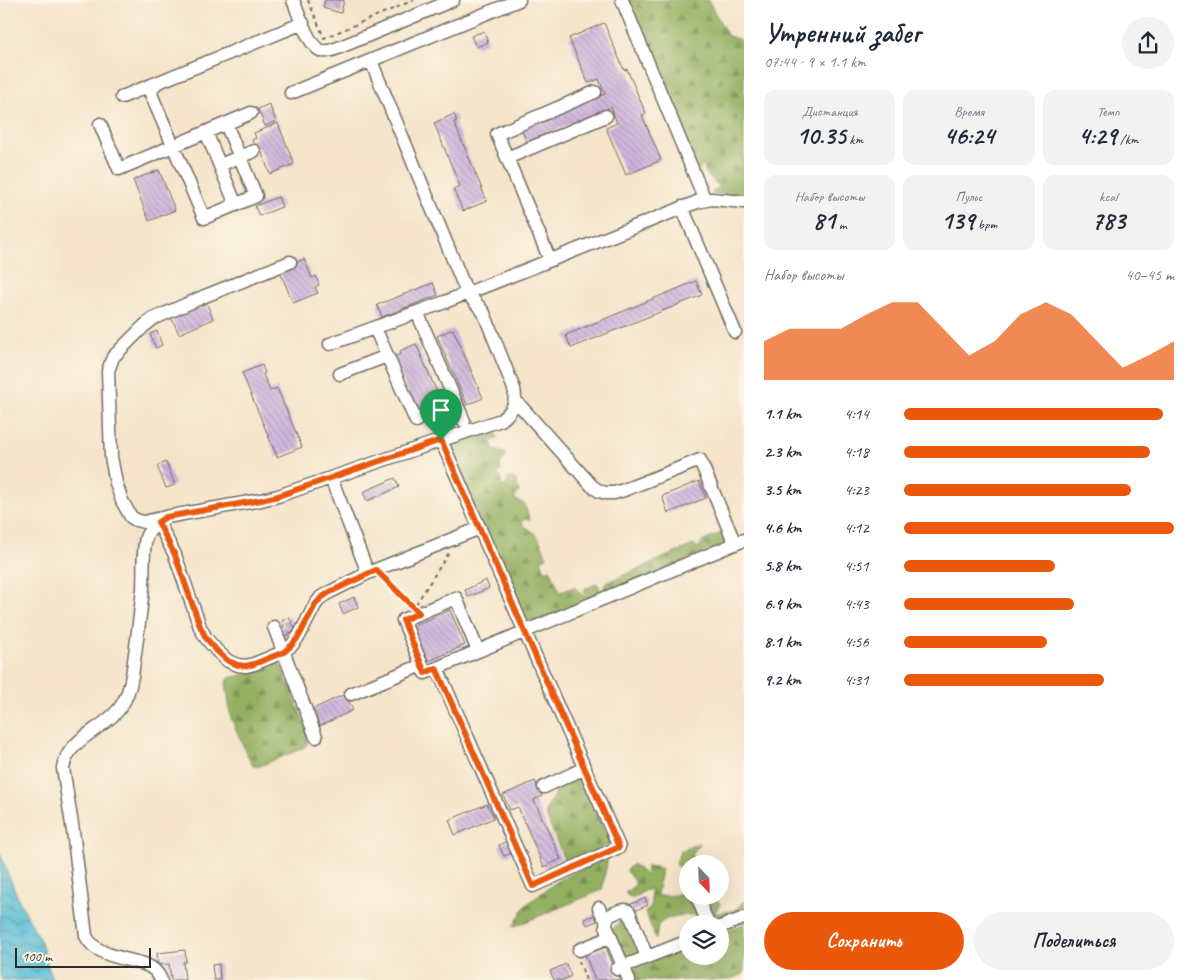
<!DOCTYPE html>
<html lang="ru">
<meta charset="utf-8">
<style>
:root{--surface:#fff;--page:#f2f2f3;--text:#1f2937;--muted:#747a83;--accent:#ea580c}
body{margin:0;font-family:Caveat,sans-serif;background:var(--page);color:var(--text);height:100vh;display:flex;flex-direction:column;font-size:19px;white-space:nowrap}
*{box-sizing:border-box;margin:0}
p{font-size:16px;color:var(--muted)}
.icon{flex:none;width:28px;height:28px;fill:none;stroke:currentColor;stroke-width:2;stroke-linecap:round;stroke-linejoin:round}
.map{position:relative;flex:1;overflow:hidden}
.sheet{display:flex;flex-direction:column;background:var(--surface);width:450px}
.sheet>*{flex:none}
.needle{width:32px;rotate:157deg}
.controls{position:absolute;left:679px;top:855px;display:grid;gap:10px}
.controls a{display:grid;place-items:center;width:50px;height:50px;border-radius:50%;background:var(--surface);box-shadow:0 5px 20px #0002;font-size:25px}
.scale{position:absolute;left:15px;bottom:12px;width:136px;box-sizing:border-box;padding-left:5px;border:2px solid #2b2b2b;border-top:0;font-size:14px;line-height:18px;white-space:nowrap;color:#2b2b2b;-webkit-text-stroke:4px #fcf5e5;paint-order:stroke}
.pin{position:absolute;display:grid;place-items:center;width:42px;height:42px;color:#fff;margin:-51px -21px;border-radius:50% 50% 50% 0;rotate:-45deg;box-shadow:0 0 5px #0007}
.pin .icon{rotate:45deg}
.round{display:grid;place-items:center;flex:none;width:52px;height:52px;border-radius:26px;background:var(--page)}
.headline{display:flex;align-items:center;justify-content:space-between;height:85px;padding:0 20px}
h1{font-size:28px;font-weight:600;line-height:38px}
.figures{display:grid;grid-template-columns:repeat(3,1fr);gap:8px;height:85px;padding:5px 20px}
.figures div{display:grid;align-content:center;border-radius:12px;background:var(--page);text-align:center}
.figures b{font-size:25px;font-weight:600}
.figures small{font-size:14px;font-weight:400}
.figures p{font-size:14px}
.chart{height:140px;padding:10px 20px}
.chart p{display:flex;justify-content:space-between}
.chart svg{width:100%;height:90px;margin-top:5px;fill:var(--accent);opacity:.7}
.button{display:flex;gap:10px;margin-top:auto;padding:10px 20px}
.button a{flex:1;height:58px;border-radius:30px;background:var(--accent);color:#fff;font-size:20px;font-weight:600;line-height:58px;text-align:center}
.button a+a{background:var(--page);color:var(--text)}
ul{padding:0 20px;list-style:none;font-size:16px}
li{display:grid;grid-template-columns:80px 60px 1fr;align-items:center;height:38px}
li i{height:12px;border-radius:6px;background:var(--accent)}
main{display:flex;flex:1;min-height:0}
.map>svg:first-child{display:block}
.forest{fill:url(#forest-firs);stroke:#5f6d46}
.water{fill:url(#water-waves);stroke:#427480}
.building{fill:url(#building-back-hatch)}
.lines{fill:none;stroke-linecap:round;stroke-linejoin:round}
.minor-casing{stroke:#726c63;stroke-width:15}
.path{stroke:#726c63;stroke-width:2;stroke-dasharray:4 4;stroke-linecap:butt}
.minor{stroke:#fff;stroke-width:12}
.route-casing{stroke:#fff;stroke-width:10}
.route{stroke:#ea580c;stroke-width:6}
</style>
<main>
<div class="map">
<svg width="744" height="980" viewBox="0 0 744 980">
<defs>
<pattern id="forest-firs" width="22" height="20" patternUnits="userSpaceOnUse" patternTransform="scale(1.25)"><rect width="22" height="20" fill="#93af61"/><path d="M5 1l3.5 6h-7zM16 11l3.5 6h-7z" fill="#788f50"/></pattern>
<pattern id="water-waves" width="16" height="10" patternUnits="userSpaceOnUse" patternTransform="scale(1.25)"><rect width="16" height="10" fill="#58bdd6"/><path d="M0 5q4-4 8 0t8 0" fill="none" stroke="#499aae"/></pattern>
<pattern id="building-back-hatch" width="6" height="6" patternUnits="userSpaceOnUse" patternTransform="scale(1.25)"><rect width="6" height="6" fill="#cfb5de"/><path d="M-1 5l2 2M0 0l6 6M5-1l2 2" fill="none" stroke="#a893b4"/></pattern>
</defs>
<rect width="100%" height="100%" fill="#fcf5e5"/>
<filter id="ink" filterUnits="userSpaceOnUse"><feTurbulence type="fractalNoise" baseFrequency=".02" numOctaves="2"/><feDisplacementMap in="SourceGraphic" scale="10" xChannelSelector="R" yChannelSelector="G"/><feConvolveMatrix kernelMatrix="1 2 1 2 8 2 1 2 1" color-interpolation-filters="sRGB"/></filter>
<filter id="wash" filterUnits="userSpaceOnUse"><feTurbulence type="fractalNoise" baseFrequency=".0096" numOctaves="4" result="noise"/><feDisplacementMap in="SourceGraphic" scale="20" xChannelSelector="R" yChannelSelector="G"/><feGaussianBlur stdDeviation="1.12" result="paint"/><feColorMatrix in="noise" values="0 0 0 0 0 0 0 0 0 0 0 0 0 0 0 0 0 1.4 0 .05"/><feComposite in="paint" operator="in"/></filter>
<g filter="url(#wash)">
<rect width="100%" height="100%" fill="#f5e4ca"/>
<path class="forest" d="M629,0h79l20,36 13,4 3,9v148l-33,-4 8,-6 -13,-14 -3,-9 -5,8z
M486,430l10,3 2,5 -7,4 3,8 11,3v6l-5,5 1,7 -5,4 5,2v7l4,3 4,-9h4l3,3 3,11 -5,7 10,5 6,16 -6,-2 -2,5c4,5 6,5 10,8 8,5 11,18 15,26l-6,3 4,11 5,-2 10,23 14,-5 7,6v3l5,-2 -2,-5 6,-2 7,-4 3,6 -2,3v5l-69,28 -4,-1 -75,-173 3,-8 9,-5z
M721,533l4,3 2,4 -3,4 -115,48 -4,-1 -1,-4 2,-4 87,-38 6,3 3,-6z
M279,662l28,68v14l-4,4 -43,18h-7l-4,-7 -18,-41 -5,-35 3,-5c12,-3 25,-5 36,-10 6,-3 6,-5 14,-6z
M584,780l27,64 -45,21 -21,-53 16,-29z
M699,843l-7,12 4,9 -9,-1 -5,8 -6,-7 4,-13z
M608,857l-6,33 -89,37 13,-22 33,-25z
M633,864l13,12 1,-10 14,2 -4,28 19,-1 9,-5 2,3 1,3h2l2,8 7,11c-17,0 -28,-1 -41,10l-2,14 -11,-27 5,-3 1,-6 -1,-14 -6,2 -12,8 -7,-6 11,-9 -10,-14z
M701,896h14l5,8 -6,10 21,-4 9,-9v9l-31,14z
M625,916l16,39 -16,7 -13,-32z
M744,924v50l-16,6h-96l-4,-9 59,-24 1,9h32v-22z"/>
<path class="water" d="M0,854l18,44 23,44 11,38h-50l-2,-5z"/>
<g id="blocks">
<path class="building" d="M325,0h19l-3,13 -18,-5z
M604,23l20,47 3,-1 19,45 -4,1 19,45 -35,15 -20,-47 11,-5 -6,-16 -84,35 -6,-13 84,-35 -6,-15 -11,4 -19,-45z
M484,31l4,11 -12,5 -5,-11z
M269,104l7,17 -11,5 -7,-17z
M454,114l3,7 -3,1 33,79 -24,10 -10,-22 7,-3 -26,-63z
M278,123l16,41 -24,10 -10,-26 -4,1 -4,-9 4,-2 -2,-5z
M159,170l16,40 -26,11 -16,-41z
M278,197l4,10 -23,9 -4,-10z
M304,259l8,19 4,-2 3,9 -4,2 3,6 -25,10 -14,-34z
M696,281l6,14 -131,53 -5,-13z
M433,283l5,12 -56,22 -5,-12z
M206,301l7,18 -34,15 -8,-17z
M453,329l30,69 -16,7 -30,-69z
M157,331l5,14 -6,3 -6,-14z
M416,344l37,85 -16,7 -8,-18 -8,4 -28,-65 8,-3 -1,-3z
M262,365l3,8 -2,1 7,17 7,-3 25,59 -25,10 -35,-84z
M166,462l9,23 -9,3 -9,-22z
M395,478l4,9 -32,14 -4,-9z
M699,481l7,17 -38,15 -6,-17z
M486,580l3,8 -21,9 -3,-7z
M354,597l4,10 -15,7 -4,-10z
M450,610l15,35 -36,16 -3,-6 -5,1 -12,-28z
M289,617l7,14 -13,6 -3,-9 4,-1 -2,-6z
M345,694l8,16 -33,16 -7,-17z
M535,781l7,15 -8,4 27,59 -17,8 -26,-60 -8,3 -7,-15z
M487,804l7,14 -39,17 -6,-15z
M509,840l5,12 -10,4 -5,-11z
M645,898l3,7 -16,7 -3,-7z
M595,915l2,6 -10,4 -3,-6z
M606,947l13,33h-24l-10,-25z
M185,950l1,12h-3l2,18h-14l-2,-16 -11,1 -1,-12z
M219,964l1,16h-6l-2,-15z
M566,964l5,12 -8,4h-9l-4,-9z"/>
</g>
</g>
<g filter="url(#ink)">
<use href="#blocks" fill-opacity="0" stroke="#726c63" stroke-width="1"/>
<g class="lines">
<g class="minor-casing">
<path id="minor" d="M293,0c5,12 16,48 29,51 5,1 11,-1 16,-3l115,-48
M622,0l83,200
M157,83l-4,4 -2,7 53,124 52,-22 -30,-72
M291,93l228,-93
M122,97l181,-74
M100,124l19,45 132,-56
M206,132l30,73
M507,158l99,-42
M220,165l34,-14
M682,207l53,125
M550,260l-53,-126 98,-42
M417,312l47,109
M375,328l41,93
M330,344l115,-42 252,-100 15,-3 32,3
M340,374l47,-18
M515,400l77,86 7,5 7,2h8l10,-3 76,-30 35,84
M331,478l37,95
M161,518l-17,4 -8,-2 -5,-3 -9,-16 -6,-18 -5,-26 -3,-86 5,-14 31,-31 9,-7 52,-23 85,-34
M158,522l17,33 25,72 6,11 11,13 11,10 10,4 8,1 8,-2 29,-12 9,-7 7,-9 16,-31 6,-8 9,-5 38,-19 112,-45
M274,627l42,110
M478,651l-22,-53 -53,22 22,53 53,-22 266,-111
M437,668l96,218 86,-39 -178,-407
M351,694l71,-29
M544,787l41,-19
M697,896l11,28
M599,908l4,8 5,2
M720,927l24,-9
M579,950l32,-13
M617,969l71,-28
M161,980c-3,-8 -9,-13 -17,-16 -19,-6 -49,-8 -58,-28l-13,-105 -10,-63c5,-30 40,-38 56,-59 8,-10 11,-21 13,-33 4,-29 8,-58 11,-88 1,-13 -1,-42 4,-53 4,-8 12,-13 19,-18l95,-17 17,-4 223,-76c12,-9 16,-18 13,-31l-30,-76 -3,-4 -14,-16 -96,-232
M629,980l-23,-54c0,-4 0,-6 2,-9 3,-3 13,-7 17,-7 1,0 3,1 4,2l18,45"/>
</g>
<path class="path" d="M308,0l16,38 90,-38
M383,578l29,28
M416,604l34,-53
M579,961l7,19"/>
<use href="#minor" class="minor"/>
</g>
</g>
<g class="lines" filter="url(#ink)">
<g class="route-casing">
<path id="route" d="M441,440l178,407 -86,39 -97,-218 -11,5 -22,-53 16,-7 -43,-43 -46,22 -9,6 -6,7 -16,31 -7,9 -8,7 -30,12 -8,2 -8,-1 -10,-4 -11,-10 -11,-13 -6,-12 -25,-71 -17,-33 8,-5 95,-17 17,-4z"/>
</g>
<use href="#route" class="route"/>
</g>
</svg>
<div class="controls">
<a><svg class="needle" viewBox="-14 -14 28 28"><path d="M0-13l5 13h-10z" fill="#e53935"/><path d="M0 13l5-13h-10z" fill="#747a83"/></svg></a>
<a><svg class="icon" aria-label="layers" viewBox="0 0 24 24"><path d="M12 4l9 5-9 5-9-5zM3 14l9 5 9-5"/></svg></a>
</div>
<div class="scale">100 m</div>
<div class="pin" style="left:441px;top:440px;background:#1e9e55"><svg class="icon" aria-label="arrive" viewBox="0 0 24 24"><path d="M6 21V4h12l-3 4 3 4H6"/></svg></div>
</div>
<section class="sheet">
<div class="headline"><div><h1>Утренний забег</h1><p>07:44 · 9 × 1.1 km</p></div><a class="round"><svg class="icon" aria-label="share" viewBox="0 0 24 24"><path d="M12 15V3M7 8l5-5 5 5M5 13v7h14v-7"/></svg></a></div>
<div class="figures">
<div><p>Дистанция</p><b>10.35<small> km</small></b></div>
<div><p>Время</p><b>46:24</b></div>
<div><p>Темп</p><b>4:29<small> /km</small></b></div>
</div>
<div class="figures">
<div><p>Набор высоты</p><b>81<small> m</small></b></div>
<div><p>Пульс</p><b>139<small> bpm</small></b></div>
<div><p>kcal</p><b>783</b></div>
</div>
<div class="chart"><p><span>Набор высоты</span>40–45 m</p>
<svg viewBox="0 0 160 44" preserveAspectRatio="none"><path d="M0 44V25L10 19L20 19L30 19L40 12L50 6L60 6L70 19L80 32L90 25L100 12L110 6L120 12L130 25L140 38L150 32L160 25V44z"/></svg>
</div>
<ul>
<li><b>1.1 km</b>4:14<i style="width:96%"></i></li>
<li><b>2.3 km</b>4:18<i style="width:91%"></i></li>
<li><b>3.5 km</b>4:23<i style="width:84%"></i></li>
<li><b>4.6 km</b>4:12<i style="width:100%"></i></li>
<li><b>5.8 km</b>4:51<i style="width:56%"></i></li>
<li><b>6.9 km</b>4:43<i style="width:63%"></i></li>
<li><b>8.1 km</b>4:56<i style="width:53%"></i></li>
<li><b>9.2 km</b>4:31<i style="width:74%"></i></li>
</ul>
<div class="button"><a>Сохранить</a><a>Поделиться</a></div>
</section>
</main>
